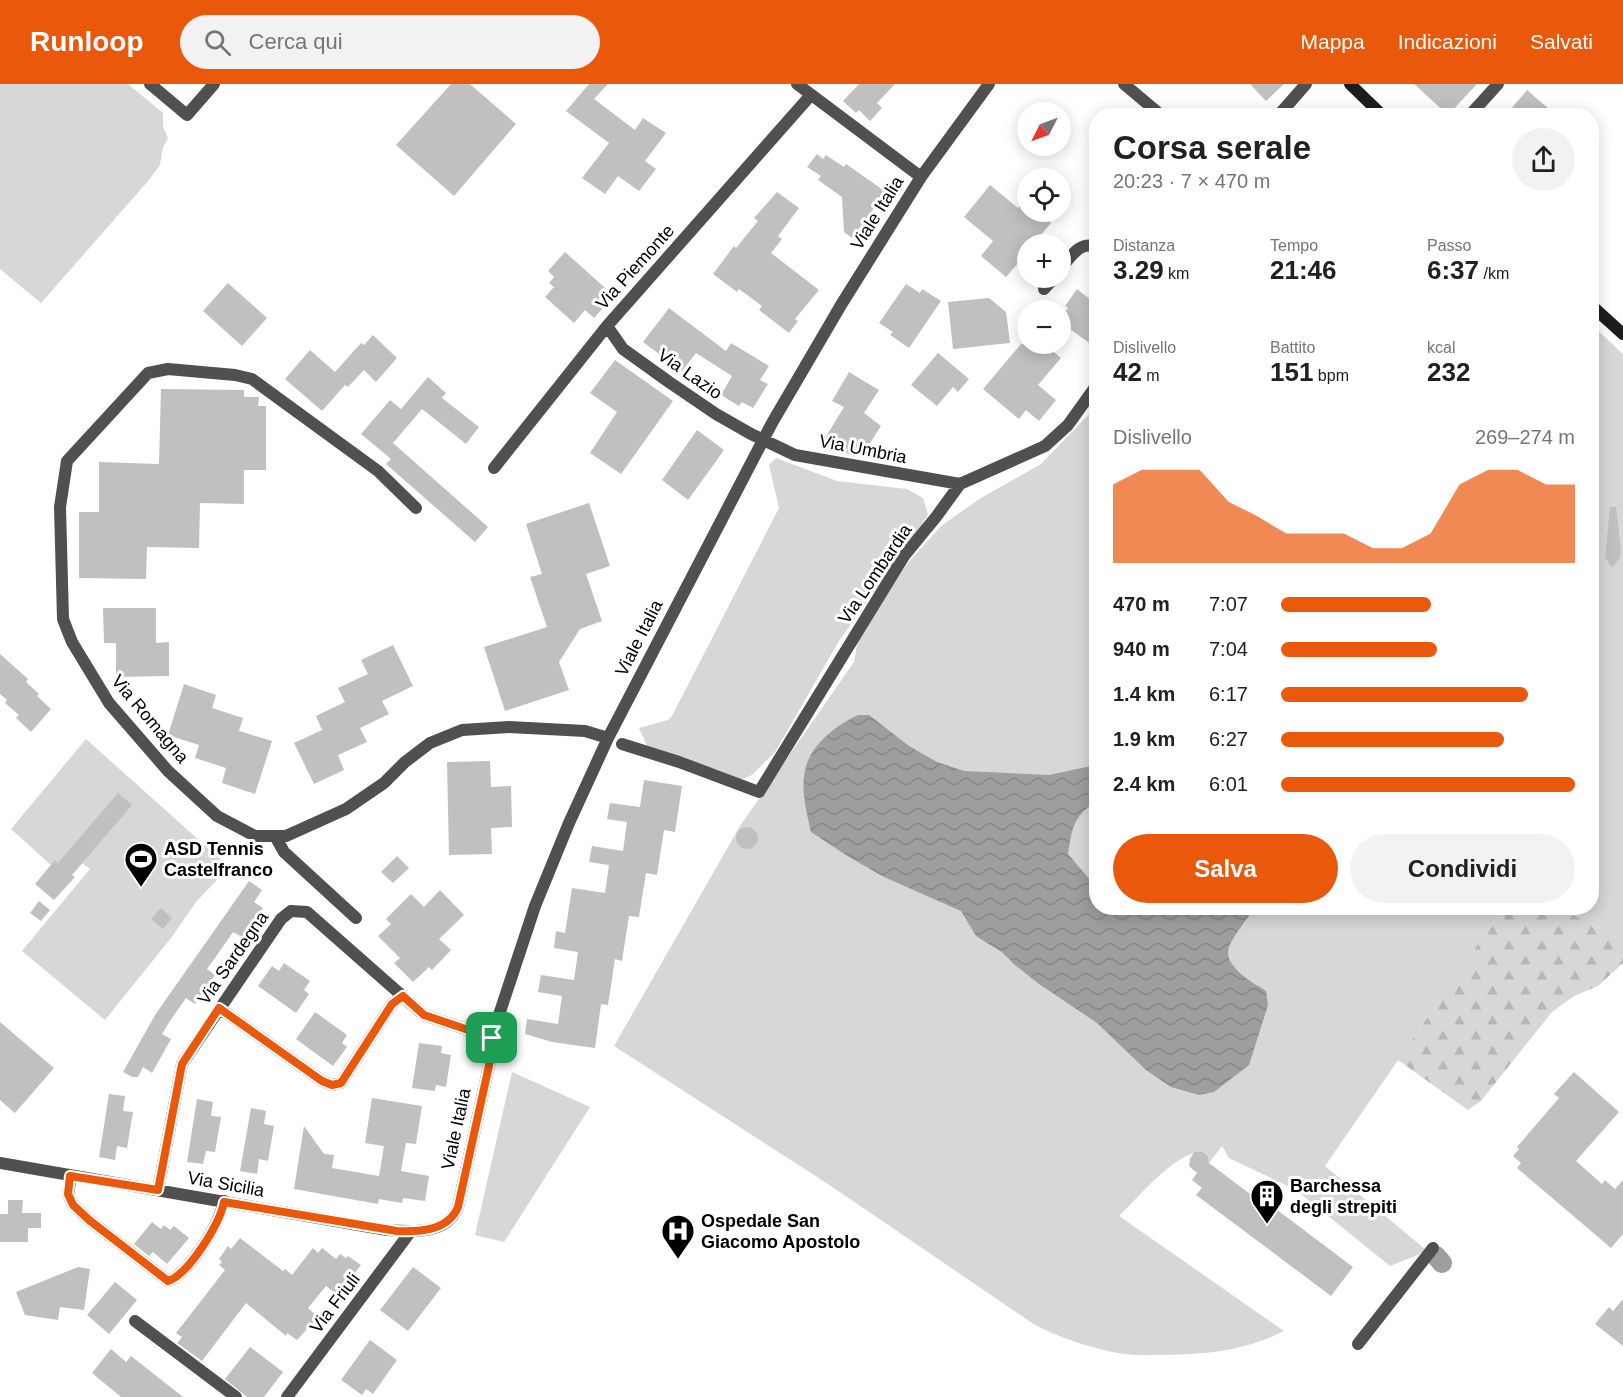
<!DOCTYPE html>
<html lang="it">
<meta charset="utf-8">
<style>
:root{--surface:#fff;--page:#f2f2f2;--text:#202124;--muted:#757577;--accent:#ea580c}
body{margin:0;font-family:Arial,sans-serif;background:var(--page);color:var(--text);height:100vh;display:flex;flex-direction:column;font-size:22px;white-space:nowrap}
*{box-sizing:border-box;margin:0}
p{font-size:20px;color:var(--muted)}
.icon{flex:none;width:33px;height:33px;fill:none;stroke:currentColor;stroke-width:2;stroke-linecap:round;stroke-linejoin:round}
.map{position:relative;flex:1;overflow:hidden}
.panel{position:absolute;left:1089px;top:24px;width:510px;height:807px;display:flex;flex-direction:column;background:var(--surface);border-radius:24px;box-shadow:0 3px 15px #0003}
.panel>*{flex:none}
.needle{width:39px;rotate:228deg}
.controls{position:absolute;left:1017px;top:18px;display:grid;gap:12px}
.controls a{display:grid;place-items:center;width:54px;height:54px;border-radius:50%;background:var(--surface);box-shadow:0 3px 15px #0003;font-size:30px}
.pin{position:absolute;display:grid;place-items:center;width:51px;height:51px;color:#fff;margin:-26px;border-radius:12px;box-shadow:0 3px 9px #0006}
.round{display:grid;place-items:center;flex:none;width:63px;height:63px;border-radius:32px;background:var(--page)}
.head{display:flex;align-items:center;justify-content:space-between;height:102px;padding:0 24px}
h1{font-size:33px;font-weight:600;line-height:45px}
.metrics{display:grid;grid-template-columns:repeat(3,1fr);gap:9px;height:102px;padding:6px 24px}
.metrics div{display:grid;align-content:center}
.metrics b{font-size:26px;font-weight:600}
.metrics small{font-size:16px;font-weight:400}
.metrics p{font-size:16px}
.chart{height:168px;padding:12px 24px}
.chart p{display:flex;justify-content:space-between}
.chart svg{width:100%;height:108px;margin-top:6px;fill:var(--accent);opacity:.7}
.primary-button{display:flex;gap:12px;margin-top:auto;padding:12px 24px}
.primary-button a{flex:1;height:69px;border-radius:36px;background:var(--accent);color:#fff;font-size:24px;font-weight:600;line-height:69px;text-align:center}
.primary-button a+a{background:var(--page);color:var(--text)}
ul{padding:0 24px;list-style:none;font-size:20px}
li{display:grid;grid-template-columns:96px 72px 1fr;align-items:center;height:45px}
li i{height:15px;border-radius:8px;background:var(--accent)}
header{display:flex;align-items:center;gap:36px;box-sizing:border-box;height:84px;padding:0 30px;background:var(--accent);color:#fff}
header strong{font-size:28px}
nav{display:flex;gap:33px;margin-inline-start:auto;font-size:21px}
.search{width:420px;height:54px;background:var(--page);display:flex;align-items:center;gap:15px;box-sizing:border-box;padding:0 21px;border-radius:33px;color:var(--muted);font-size:22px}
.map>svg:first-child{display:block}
.green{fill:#d7d7d7}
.forest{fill:url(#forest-firs)}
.water{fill:url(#water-waves)}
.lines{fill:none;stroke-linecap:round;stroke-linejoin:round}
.canal{stroke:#9e9e9e;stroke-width:20}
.building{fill:#c0c0c0}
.street{stroke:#505050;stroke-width:12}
.secondary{stroke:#1d1d1d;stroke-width:12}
.route-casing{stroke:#fff;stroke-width:12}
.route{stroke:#ea580c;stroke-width:8}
.labels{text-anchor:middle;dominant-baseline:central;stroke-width:6;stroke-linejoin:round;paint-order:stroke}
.street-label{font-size:18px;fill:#000;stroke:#fff}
.poi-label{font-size:18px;font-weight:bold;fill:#000;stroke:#fff;text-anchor:start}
</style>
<header>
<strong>Runloop</strong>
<div class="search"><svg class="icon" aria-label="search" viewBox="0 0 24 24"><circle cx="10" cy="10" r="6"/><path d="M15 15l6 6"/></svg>Cerca qui</div>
<nav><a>Mappa</a><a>Indicazioni</a><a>Salvati</a></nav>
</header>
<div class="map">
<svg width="1623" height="1313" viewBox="0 0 1623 1313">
<defs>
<pattern id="forest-firs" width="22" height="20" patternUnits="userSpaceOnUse" patternTransform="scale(1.5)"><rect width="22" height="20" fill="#d7d7d7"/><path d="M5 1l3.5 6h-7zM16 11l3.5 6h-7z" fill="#b7b7b7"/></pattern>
<pattern id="water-waves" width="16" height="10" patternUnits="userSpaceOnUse" patternTransform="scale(1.5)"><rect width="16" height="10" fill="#9e9e9e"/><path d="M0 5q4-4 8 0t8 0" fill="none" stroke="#868686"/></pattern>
</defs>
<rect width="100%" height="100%" fill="#fff"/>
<path class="green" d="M0,0h128l35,29v13l5,13 -5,8 -3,18 -11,15 -108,123 -41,-34z
M1592,241l31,29v586l-64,-32h33z
M1096,323v501h407l-178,258 100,83 -5,5 -30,12 -94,-76 -67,-32 -7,-12 -13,17 -1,-7 -6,-5c-30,4 -62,45 -83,65l165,115c-40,20 -75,23 -120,24 -15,0 -31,1 -46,-2 -28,-5 -57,-15 -83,-28l-207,-141 -214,-138 126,-220 114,-164 4,-23 49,-75 34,-38 40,-28 60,-34z
M776,374l61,23 70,8 16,9 5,16 -10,17 -79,110 -64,111 -23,23 -14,6 -15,-9 -76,-26 -8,-18 29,-8 4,-4 107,-208 -10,-43z
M86,655l143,128 -33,35 -25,36 -66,82 -83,-69 68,-82 -8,-6 -10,12 -17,-14 -4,4 -40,-36z
M512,988l78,35 -86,135 -29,-7z"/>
<path class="forest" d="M1503,824h56l64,32v23l-25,23 -24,10 -22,16 -71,89 -13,9 -70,-50z"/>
<path class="water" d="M858,631h11l40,31 28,16 27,9 85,4 47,-10v37c-23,14 -24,27 -28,52l28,33v21h158c-6,10 -22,30 -25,39 -7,19 24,36 37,44l2,14 -19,60 -35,27 -15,3 -28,-8 -25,-17 -49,-47 -58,-39 -24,-19 -12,-12 -27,-17 -15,-25 -77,-34 -35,-20 -38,-25c-8,-36 -16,-65 12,-93 12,-11 20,-17 35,-24z"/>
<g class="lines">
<path class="canal" d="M1436,1172l6,7"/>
</g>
<path class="building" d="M451,0h19l46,40 -62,72 -58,-51z
M589,0h19l-14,15 41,31 8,-12 23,15 -21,28 11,8 -17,22 -21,-15 -13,18 -23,-16 27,-35 -43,-32z
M859,0h36l-18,19 5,5 -12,13 -11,-11 -3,3 -13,-12z
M1250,0h34l-18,17z
M1414,0h63l-29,31z
M1527,6l30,26h-52z
M817,70l6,5 3,-4 18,12 2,-3 40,28 -34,46 -8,-6 -2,-35 -24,-17 3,-4 -14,-9z
M990,101l28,23 10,-12v16h10l13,11 -18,21h-5v8l-22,25 -25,-21 12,-15 -29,-24z
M777,108l22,16 -21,28 4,3 -11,14 48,37 -24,29 3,2 -9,12 -30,-23 3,-4 -23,-17 -2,3 -24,-18 21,-28 2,2 22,-27 -4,-3z
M565,168l49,44 -20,22 -9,-8 -11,13 -29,-26 9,-10 -5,-4 5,-6 -6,-6z
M228,199l39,35 -25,28 -39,-35z
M906,200l14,9 2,-4 19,12 -32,47 -19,-13 3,-3 -14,-9z
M1077,205l19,15v44l-34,-25v-6l6,-9 -3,-2z
M989,214l17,14 4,31 -57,6 -5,-47z
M669,224l57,43 5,-8 38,23 -9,14 8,4 -15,24 -11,-6 -3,4 -18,-11 11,-19 -36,-23 -14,18 -39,-29z
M373,251l24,23 -21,24 -12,-12 -16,17 -3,-2 -23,26 -37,-32 25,-29 25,22 26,-29 3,2z
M1021,260h23l17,14 -23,27 18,15 -17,21 -13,-11 -7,9 -36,-30z
M938,269l31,26 -11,13 -5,-5 -16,19 -26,-21z
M615,276l58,41 -52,73 -31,-21 27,-41 -27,-19z
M849,288l30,18 -15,23 17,13 -16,25 -5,-3 -6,9 -30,-17 20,-33 -12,-6z
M428,293l18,16 -4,5 37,29 -13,17 -44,-35 -29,34 95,84 -13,15 -89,-78 5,-5 -30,-25 29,-34 11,9z
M161,305l83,1v7h15l-1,9h8v64h-22v34l-44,-1 -1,45 -52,-1 -1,32 -67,-1v-66h20v-50l60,2z
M697,346l27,20 -36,50 -26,-20z
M589,419l21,63 -24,8 16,47 -22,8 -21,33 10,28 -64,21 -21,-64 63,-20 -17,-50 12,-3 -16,-50z
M1610,423h6l5,44 -1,7 -8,10 -7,-11z
M103,524h53v35l13,-1v34l-53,1v-34h-12z
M393,561l20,41 -31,15 7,13 -29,14 7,14 -29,13 6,15 -30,14 -20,-41 28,-13 -6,-14 29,-14 -7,-14 30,-14 -7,-14z
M0,570l28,25 -2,3 13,12 -2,2 14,13 -20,23 -15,-14 3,-3 -14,-12 2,-3 -7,-6z
M184,600l32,11 -4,13 31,10 -4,13 33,10 -17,53 -33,-11 4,-15 -31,-10 4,-13 -31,-10z
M490,677l1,26 20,-1 1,41 -21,1 1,26 -43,1 -2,-93z
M644,696l38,6 -7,46 -11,-2 -7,45 -11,-2 -7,44 -10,-1 -7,45 -7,-2 -7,46 -7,-1 -6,44 -43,-6 -27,-8 2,-15 31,5 4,-28 -24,-4 3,-17 33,5 4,-28 -24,-4 2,-17 9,2 7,-45 33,5 4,-28 -20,-3 3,-16 31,5 4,-29 -20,-3 3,-16 30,4z
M118,709l14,12 -60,70 3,2 -21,23 -19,-16 20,-24 3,3z
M736 754a11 11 0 1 1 22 0a11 11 0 1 1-22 0Z
M397,772l12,12 -16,15 -12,-11z
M249,797l13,9 -8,12 9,6 -21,29 -9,-5 -18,26 -8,11 8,6 -20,29 -9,-6 -16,23 -8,13 9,5 -19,34 -9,-6 -5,10h-6l-9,-5 32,-57z
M440,806l24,25 -25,24 12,11 -19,20 -3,-3 -16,15 -19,-19 6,-5 -22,-22 13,-12 -5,-5 25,-25 13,13z
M39,817l11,9 -9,11 -11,-8z
M161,824l11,10 -9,11 -12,-10z
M284,879l26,18 -6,9 5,4 -13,19 -38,-27 14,-20 7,5z
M315,928l32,23 -5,8 5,4 -14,19 -37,-27z
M0,938l54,46 -39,45 -15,-13z
M419,959l23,3 -1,7 10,2 -5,32 -10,-2 -1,6 -23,-3z
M1574,988l45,40 -43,49 26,23 3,-4 10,9 8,-9v54l-12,14 -94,-80 4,-5 -8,-7 6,-7 -2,-2 42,-49 -5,-4z
M109,1010l16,2 -2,15 10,1 -6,36 -10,-2 -2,14 -16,-3z
M372,1014l50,8 -6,38 -10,-1 -5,28 28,5 -4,25 -22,-3 -1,5 -23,-4 -1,5 -84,-15 10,-63 20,28 10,1 -2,13 47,8 5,-30 -19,-3z
M197,1015l16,3 -2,14 10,1 -6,35 -9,-1 -3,13 -16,-2z
M251,1024l15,3 -2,13 10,2 -6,35 -9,-2 -2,15 -17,-3z
M1202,1067l6,5 1,7 65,49 2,-3 77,58 -22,29 -135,-101 6,-7 -10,-8 5,-7 -8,-7 1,-7 4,-7z
M8,1116h15l-1,13h19v15h-13v14h-28v-28h8z
M152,1138l9,7 3,-4 6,5 4,-4 15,12 -22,26 -14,-12 -4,4 -15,-12z
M240,1154l43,33 2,-2 7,6 21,-27 5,5 4,-5 14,11 4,-5 6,4 2,-2 13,9 -23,30 -12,-9 -18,22 10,9 -21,23 -10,-7 -1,3 -40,-33 -44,58 -25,-18 5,-6 -6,-4 49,-63 -6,-5 3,-3 -3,-3 9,-13 3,3z
M78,1183l12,2 -6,41 -24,-3 -2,13 -33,-5 -9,-23z
M413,1183l28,21 -33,43 -28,-21z
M115,1198l22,18 -28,34 -22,-19z
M1623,1215v47l-28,-22 14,-17 4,4z
M370,1256l27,20 -24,34 -7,-5 -4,6 -21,-15z
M250,1263l33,25 -19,25h-17l-22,-18z
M111,1265l15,13 5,-6 52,41h-62l-29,-24z"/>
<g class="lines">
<path class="street" d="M150,0l37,31 27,-31
M797,0l124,93
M1124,0l38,32
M1278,32l28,-32
M1469,32l29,-32
M1060,185c10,-11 20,-29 36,-22
M1044,205l10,-11
M607,242l16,23 46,33 47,32 35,20 44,21 165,29
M494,384l113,-142 203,-230
M416,424l-38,-37 -126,-92 -17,-4 -67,-6 -20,4 -81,88 -7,46 3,112 9,23 37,61 59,68 49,45 38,20h31l60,-27 38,-26 21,-21 25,-19 32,-13 47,-3 76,4 23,7
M622,660l57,18 80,30 145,-236 32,-39 24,-33 85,-38 23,-21 28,-39
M275,752l9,16 72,66
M219,924l103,73 10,4 9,-2 51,-79 11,-8
M0,1079l387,67c24,2 60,5 71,-23l32,-146 6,-37 39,-118 34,-83 39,-85 164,-315 69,-118 80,-128 68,-93
M71,1092l-3,18 5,11 16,15 79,61c21,-7 52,-58 56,-80
M158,1106l24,-126 99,-145 10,-8 16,1 117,103 68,23
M135,1237l101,76
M1358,1260l75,-96
M287,1313l124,-166"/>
<path class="secondary" d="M1350,0l33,32
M1592,222l31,28"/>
</g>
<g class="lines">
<g class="route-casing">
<path id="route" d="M403,912l21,19 68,23 -2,23 -32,146c-10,24 -39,25 -61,24l-173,-29c-4,21 -35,72 -56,79l-79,-61 -16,-15 -5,-11 2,-18 88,14 24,-126 37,-56 103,73 10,4 9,-2 51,-79z"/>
</g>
<use href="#route" class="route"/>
</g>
<defs>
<g id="stadium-pin" transform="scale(1.725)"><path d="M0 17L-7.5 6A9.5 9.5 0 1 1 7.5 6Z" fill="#000" stroke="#fff"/><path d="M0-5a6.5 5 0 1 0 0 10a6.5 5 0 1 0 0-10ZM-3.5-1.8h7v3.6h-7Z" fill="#fff"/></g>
<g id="building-pin" transform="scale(1.725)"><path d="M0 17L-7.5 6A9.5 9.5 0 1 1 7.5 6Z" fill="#000" stroke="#fff"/><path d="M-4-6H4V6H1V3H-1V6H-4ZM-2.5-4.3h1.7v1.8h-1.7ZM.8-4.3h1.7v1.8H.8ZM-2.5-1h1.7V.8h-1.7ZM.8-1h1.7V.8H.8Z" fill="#fff"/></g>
<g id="hospital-pin" transform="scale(1.725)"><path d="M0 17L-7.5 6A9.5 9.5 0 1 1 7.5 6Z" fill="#000" stroke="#fff"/><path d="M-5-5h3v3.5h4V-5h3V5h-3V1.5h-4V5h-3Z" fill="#fff"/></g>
</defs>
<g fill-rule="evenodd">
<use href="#stadium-pin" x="141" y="775"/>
<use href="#building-pin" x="1267" y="1112"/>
<use href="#hospital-pin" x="678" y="1147"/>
</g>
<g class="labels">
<g class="street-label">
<text transform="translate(877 129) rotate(-58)">Viale Italia</text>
<text transform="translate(635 183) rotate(-48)">Via Piemonte</text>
<text transform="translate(690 290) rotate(35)">Via Lazio</text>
<text transform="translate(863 365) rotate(11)">Via Umbria</text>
<text transform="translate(875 490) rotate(-56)">Via Lombardia</text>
<text transform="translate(639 554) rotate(-63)">Viale Italia</text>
<text transform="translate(150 635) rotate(50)">Via Romagna</text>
<text transform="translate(233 874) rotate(-55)">Via Sardegna</text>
<text transform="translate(456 1045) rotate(-78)">Viale Italia</text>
<text transform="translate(226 1100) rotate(10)">Via Sicilia</text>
<text transform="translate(335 1219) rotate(-53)">Via Friuli</text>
</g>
<g class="poi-label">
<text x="164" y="765">ASD Tennis<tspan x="164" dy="21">Castelfranco</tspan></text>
<text x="1290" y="1102">Barchessa<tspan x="1290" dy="21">degli strepiti</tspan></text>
<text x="701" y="1137">Ospedale San<tspan x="701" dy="21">Giacomo Apostolo</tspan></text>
</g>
</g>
</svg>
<div class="controls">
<a><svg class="needle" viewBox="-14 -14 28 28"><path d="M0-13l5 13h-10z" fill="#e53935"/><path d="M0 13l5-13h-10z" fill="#757577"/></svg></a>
<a><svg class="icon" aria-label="locate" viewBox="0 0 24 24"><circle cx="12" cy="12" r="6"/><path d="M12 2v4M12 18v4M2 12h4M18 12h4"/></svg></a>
<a>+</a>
<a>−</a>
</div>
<div class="pin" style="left:492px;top:954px;background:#1e9e55"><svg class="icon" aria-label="arrive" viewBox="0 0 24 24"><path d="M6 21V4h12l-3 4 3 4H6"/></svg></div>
<section class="panel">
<div class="head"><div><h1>Corsa serale</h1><p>20:23 · 7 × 470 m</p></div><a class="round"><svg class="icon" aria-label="share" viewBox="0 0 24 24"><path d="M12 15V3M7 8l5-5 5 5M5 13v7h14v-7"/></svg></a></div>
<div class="metrics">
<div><p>Distanza</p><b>3.29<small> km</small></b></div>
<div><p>Tempo</p><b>21:46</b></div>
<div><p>Passo</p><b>6:37<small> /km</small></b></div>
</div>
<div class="metrics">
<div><p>Dislivello</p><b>42<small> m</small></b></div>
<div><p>Battito</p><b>151<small> bpm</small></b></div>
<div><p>kcal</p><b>232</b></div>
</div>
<div class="chart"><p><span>Dislivello</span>269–274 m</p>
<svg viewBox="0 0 160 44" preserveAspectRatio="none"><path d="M0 44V12L10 6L20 6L30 6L40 19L50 25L60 32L70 32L80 32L90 38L100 38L110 32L120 12L130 6L140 6L150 12L160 12V44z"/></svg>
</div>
<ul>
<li><b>470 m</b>7:07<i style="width:51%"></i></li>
<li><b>940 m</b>7:04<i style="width:53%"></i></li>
<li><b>1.4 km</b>6:17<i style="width:84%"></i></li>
<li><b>1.9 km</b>6:27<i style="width:76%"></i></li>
<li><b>2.4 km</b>6:01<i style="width:100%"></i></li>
</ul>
<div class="primary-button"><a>Salva</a><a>Condividi</a></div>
</section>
</div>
